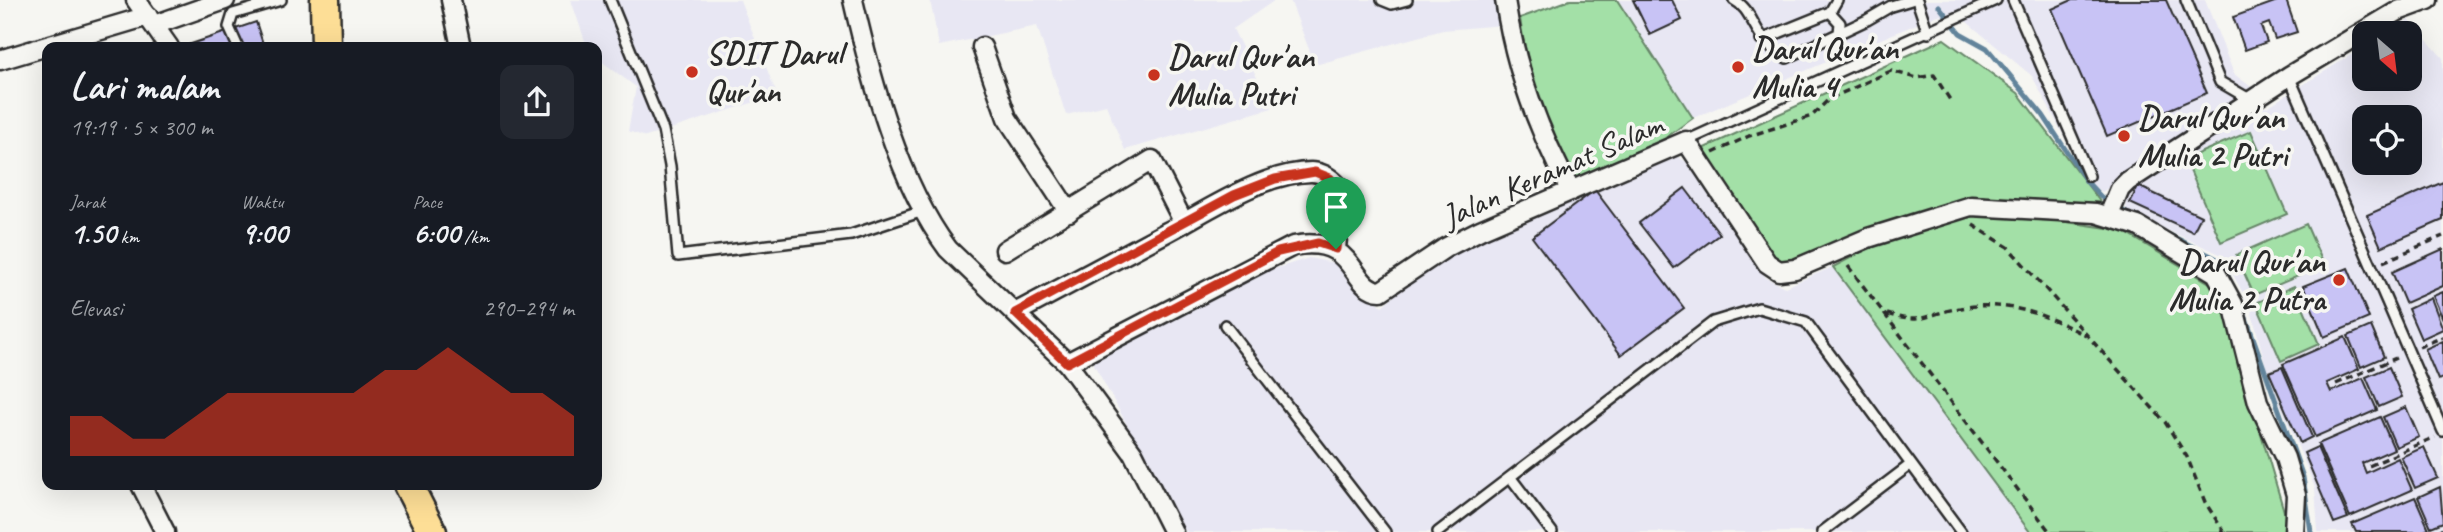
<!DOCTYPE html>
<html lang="id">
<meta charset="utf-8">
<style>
:root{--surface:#171b24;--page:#242831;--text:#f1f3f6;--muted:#9ea1a6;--accent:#c8321e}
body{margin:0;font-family:Caveat,sans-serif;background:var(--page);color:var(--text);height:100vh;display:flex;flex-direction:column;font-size:26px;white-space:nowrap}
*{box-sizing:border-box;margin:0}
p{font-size:23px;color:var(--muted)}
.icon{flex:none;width:38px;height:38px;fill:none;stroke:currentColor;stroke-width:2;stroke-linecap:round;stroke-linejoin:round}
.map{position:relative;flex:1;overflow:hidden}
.drawer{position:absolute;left:42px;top:42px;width:560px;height:448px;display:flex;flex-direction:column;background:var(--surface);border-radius:14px;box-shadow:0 7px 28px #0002}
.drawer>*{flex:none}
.needle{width:46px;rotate:152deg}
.buttons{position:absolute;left:2352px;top:21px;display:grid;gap:14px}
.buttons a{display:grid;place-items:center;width:70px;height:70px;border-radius:14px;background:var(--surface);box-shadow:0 7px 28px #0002;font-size:35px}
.pin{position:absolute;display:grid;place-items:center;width:60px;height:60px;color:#fff;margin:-72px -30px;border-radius:50% 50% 50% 0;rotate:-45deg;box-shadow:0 0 7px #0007}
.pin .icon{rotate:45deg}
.round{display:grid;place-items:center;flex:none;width:74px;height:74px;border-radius:14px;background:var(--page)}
.summary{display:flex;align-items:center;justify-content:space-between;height:119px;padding:0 28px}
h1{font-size:38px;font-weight:600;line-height:52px}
.figures{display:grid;grid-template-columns:repeat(3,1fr);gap:10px;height:119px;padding:7px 28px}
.figures div{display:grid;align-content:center}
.figures b{font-size:30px;font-weight:600}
.figures small{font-size:19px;font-weight:400}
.figures p{font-size:19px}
.chart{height:196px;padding:14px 28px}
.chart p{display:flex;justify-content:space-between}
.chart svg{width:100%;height:126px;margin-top:7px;fill:var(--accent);opacity:.7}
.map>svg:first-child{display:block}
.built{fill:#e8e7f3;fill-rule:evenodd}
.green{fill:#a3e0a7;stroke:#678669;stroke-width:2}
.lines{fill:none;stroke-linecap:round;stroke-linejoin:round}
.stream{stroke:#62849b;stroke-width:5}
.building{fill:#c8c3f5;stroke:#2b2b2b;stroke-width:2}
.service-casing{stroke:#2b2b2b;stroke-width:14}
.minor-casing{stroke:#2b2b2b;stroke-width:23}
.primary-casing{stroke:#2b2b2b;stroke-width:33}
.path{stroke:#2b2b2b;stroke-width:3.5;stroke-dasharray:7 5;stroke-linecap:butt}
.service{stroke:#f6f6f2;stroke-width:9}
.minor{stroke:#f6f6f2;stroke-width:18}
.primary{stroke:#fdde96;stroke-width:28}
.route-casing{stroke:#fff;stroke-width:14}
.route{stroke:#c8321e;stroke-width:9}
.poi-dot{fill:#c8321e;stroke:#f6f6f2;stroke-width:2.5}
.labels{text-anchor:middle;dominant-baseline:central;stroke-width:7;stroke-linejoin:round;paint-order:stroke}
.poi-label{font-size:33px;font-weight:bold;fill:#2b2b2b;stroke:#f6f6f2;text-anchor:start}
.street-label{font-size:33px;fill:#2b2b2b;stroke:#f6f6f2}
</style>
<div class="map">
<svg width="2443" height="532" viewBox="0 0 2443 532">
<rect width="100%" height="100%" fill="#f6f6f2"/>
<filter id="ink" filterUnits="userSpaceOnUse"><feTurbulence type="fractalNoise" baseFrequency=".0143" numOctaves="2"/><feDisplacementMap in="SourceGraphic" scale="14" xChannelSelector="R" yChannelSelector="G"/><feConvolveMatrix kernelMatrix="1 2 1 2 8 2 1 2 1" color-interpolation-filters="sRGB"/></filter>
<g filter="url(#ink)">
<path class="built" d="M571,0h169l37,95 -131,42 -18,-6 8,-44 -39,-29v-11h-10z
M930,0h345l-42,29 39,79 -147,42 -19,-45 -40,10 -29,-89 -98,20z
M1290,0h209l4,25 -60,5 -128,35z
M1617,0h588l29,74 20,15 -152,103 -13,-9 -57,-107 -65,-54 -29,-7 -245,103z
M2409,20l34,38v474h-125l-3,-44 -47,-114 -18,-68 -28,-51 -96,-44 1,-11 6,-15 109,-73 25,-5 97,-60v32h46v-46h-23zM2364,117h46v46h-46z
M1673,153l19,13 74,112 19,9 48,-20 197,265h-844l-94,-171 150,-82 67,-21 30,6 43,42 70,-58z"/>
<path class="green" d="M1570,0h47l76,118 -29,21 -92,41c-22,-52 -45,-105 -52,-162z
M1944,39l74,54 83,110 -99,-4 -209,64 -15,-1 -78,-112z
M2251,131l36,83 -66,28 -36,-83z
M2013,214l108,16 97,58 68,230 -2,14h-254l-197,-265 40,-21 86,-30z
M2306,224l18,41 -70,30 -18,-40z
M2294,286l25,58 -38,17 -25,-58z"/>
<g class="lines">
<path class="stream" d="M1939,6l21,27 27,15 56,67 43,66 15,16 29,18
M2170,235l51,26 13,28
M2240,301l63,176 8,55"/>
</g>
<path class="building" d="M1633,0h39l10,20 -32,15z
M2072,0h94l41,93 -100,43 -55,-127z
M2280,0h6l11,32 -22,7 -6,-16 -8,3 6,16 -22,8 -12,-33z
M256,22l8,25h-76v-2z
M2443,182v38l-62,27 -14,-32z
M2138,186l63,30 -8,16 -63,-29z
M1685,188l35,46 -46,34 -35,-45z
M1595,190l89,118 -63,47 -89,-118z
M2443,249v37l-38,17 -13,-31z
M2348,268l21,50 -45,19 -21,-51z
M2443,292v27l-10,-23z
M2431,298l12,31 -22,10 -13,-30z
M2371,326l13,31 -23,10 -13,-31z
M2345,337l14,32 -32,14 4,9 32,-14 14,32 -62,27 -32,-73z
M2443,341v37l-5,2 -13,-31z
M2282,367l30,70 -12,6 -31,-71z
M2389,367l13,30 -23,10 -13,-30z
M2406,407l13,30 -23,10 -13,-30z
M2380,417l14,32 -32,14 4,10 32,-15 14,32 -62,27 -32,-73z
M2317,447l31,71 -14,5 -30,-70z
M2424,447l14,31 -23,10 -14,-31z
M2440,487l3,35 -12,5 -13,-30z
M2415,497l14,32 -7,3h-66l-4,-8z"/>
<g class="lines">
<g class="service-casing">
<path id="service" d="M610,0l53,130 7,36 8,90 173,-21 72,-24
M1382,0l10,4 15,-4
M1734,0c21,10 20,44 53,58l80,-38 24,-14 20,-6
M1917,0l11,33
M2013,0l76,176
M2186,0l34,82 31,18
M1830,12l10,11 -1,10
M1761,40l69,-28 7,-12
M238,47l-9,-20 4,-13 48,-14
M2289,76l154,355
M1686,141l310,-141
M1225,325l160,207
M1511,478l41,54
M1438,532l275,-210 46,-14 47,14 155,210
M1822,532l88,-67"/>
</g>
<g class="minor-casing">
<path id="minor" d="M136,0l33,47
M451,0l10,47
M853,0c18,79 46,184 95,249l119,114 66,90 40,79
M1505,0c10,68 33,131 66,191
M154,25l71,-25
M982,47l25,71 62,94
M0,60l148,-44
M2109,215l11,-26 8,-8 161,-105 109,-65 30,-11
M1005,250l147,-90 32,63
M1015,313c50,-27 101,-54 152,-81 40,-21 97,-60 144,-60 12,0 24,8 30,19l-5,58
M1067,363l226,-117c65,-12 56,44 88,45l64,-43 35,-18 206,-89 81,122 12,8 16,-2 73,-31 103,-32 125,7 42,13 78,47 17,31 25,98 27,56 11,37 -2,37
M141,485l24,47"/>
</g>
<g class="primary-casing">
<path id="primary" d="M325,0l1,47
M408,485l24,47"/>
</g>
<path class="path" d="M1713,153l36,-17 63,-20 17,-17 62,-28 26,7 17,-3 18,28
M1973,225l35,22 157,175 22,35 18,45 19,30
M2383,262l60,-26
M1848,266l202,266
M1887,314c38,12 39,-1 74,-6 45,-8 86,6 125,28
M2419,347l24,-10
M2336,384l60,-26
M2369,466l66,-29
M2436,532l7,-3"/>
<use href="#service" class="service"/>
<use href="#minor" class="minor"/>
<use href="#primary" class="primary"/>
</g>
</g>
<g class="lines" filter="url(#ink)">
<g class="route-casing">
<path id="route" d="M1315,172l15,6 11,13 -5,58 -18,-6 -40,9 -211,111 -52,-50 219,-118 41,-16z"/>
</g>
<use href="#route" class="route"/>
</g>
<g class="poi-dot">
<circle cx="1738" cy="67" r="7"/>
<circle cx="692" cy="72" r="7"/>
<circle cx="1154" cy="75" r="7"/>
<circle cx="2124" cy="136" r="7"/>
<circle cx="2339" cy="280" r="7"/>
</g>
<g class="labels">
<g class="poi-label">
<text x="1752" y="48">Darul Qur'an<tspan x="1752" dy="38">Mulia 4</tspan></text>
<text x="706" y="53">SDIT Darul<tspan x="706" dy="38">Qur'an</tspan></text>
<text x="1168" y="56">Darul Qur'an<tspan x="1168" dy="38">Mulia Putri</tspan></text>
<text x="2138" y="117">Darul Qur'an<tspan x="2138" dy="38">Mulia 2 Putri</tspan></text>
<text x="2325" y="261" text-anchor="end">Darul Qur'an<tspan x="2325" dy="38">Mulia 2 Putra</tspan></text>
</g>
<g class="street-label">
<text transform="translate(1552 170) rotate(-24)">Jalan Keramat Salam</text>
</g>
</g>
</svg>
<div class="buttons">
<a><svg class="needle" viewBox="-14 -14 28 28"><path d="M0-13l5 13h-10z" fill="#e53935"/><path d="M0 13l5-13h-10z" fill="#9ea1a6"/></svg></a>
<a><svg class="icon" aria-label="locate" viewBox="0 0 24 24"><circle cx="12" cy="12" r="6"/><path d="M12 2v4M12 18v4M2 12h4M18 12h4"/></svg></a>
</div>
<div class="pin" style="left:1336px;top:249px;background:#1e9e55"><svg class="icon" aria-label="arrive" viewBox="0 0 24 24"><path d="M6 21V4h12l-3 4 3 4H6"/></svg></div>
<section class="drawer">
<div class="summary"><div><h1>Lari malam</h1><p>19:19 · 5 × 300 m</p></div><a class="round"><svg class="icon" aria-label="share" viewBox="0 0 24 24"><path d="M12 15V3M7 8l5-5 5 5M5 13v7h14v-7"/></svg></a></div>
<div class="figures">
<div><p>Jarak</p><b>1.50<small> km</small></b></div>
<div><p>Waktu</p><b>9:00</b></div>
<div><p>Pace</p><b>6:00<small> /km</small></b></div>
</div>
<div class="chart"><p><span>Elevasi</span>290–294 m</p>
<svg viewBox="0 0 160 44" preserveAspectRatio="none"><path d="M0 44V30L10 30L20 38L30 38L40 30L50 22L60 22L70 22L80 22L90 22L100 14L110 14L120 6L130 14L140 22L150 22L160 30V44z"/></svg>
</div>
</section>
</div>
